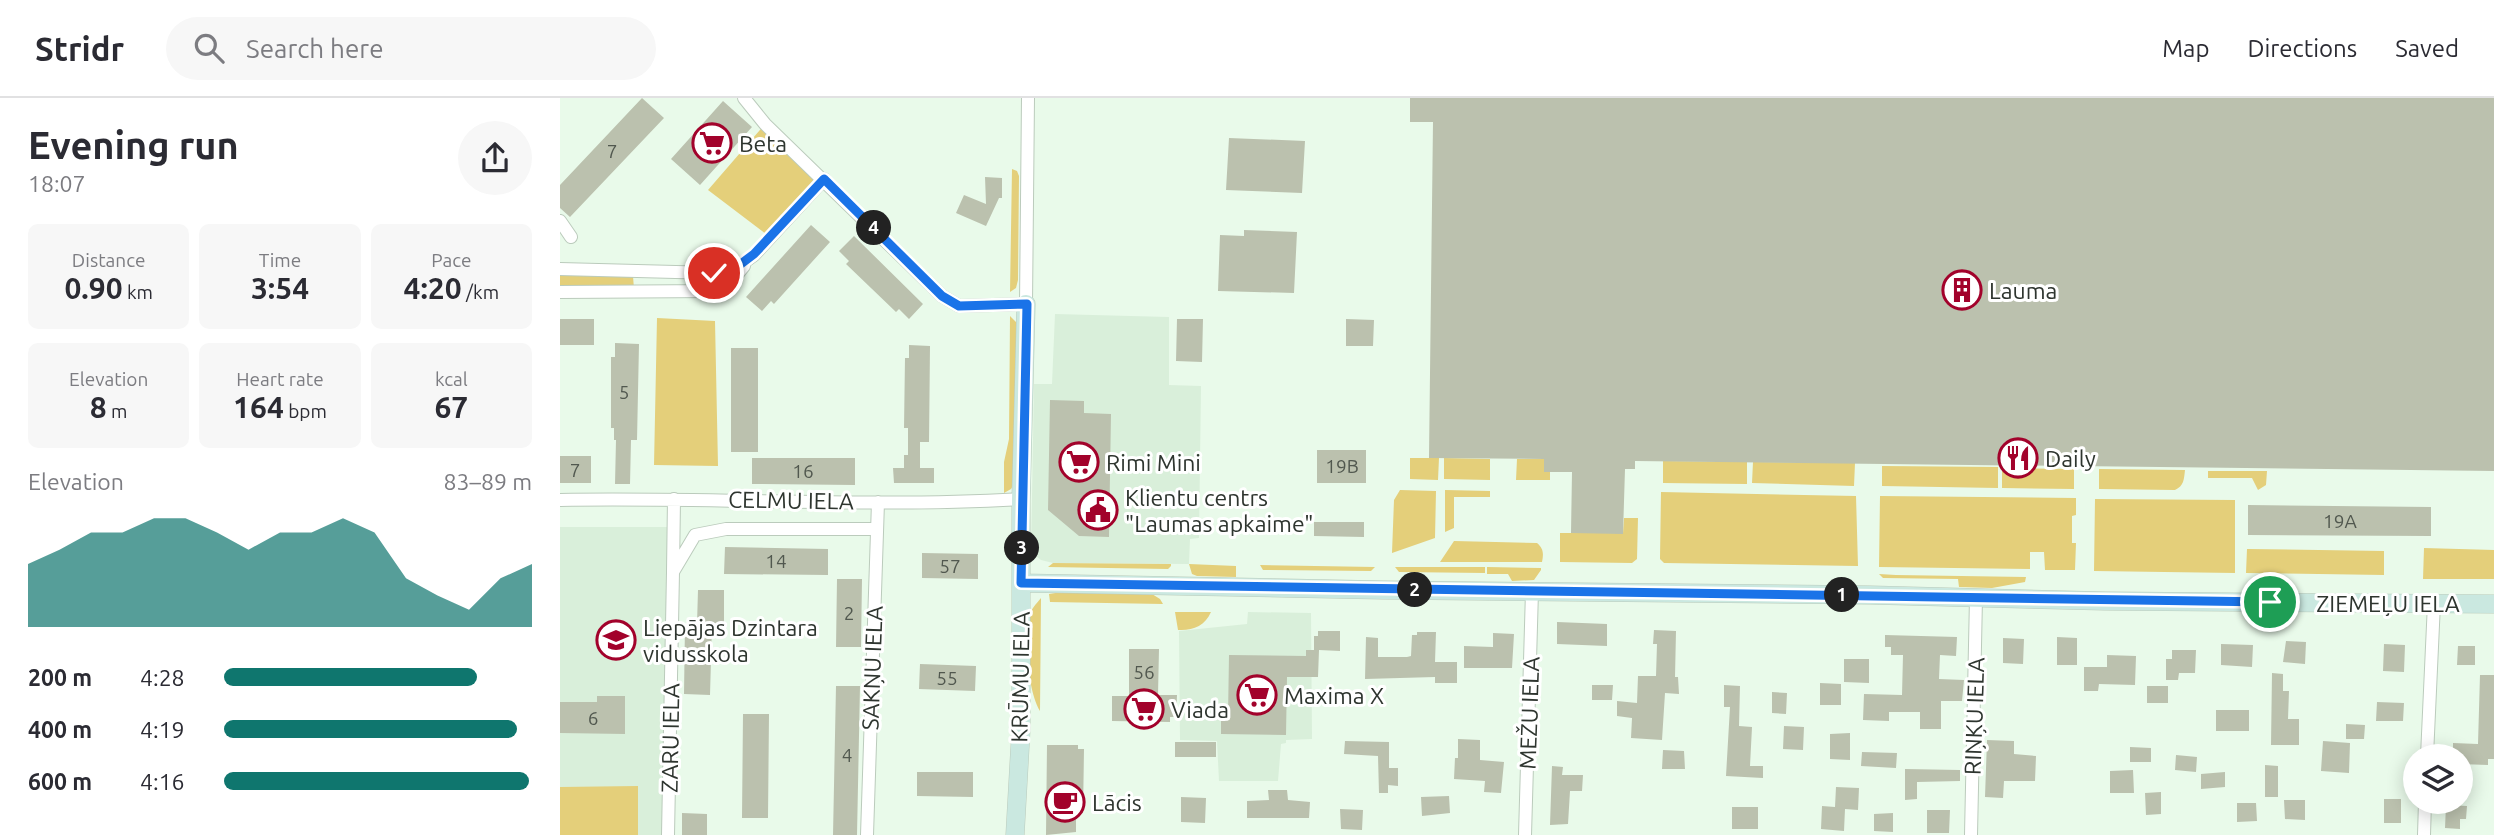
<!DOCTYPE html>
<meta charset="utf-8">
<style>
:root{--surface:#fff;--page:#f7f7f7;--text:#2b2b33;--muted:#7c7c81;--line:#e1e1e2;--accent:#0f766e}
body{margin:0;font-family:Ubuntu,sans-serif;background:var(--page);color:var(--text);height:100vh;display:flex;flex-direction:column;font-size:26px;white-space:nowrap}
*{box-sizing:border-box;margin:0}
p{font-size:23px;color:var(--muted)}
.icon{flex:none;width:38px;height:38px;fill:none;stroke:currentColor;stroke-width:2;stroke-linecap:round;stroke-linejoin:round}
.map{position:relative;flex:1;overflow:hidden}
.drawer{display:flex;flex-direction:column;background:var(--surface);width:560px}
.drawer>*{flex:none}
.tools{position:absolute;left:1843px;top:646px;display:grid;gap:14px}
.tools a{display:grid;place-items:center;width:70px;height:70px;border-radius:50%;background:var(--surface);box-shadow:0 4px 18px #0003;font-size:35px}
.pin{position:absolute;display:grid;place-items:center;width:60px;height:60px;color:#fff;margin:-30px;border:4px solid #fff;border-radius:50%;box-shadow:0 2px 7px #0007}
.km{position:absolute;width:35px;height:35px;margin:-18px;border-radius:50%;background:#222;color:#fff;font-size:19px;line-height:35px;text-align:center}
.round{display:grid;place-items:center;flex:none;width:74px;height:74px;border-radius:37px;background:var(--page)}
.headline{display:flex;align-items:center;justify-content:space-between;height:119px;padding:0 28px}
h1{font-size:38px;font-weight:700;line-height:52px}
.figures{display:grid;grid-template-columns:repeat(3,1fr);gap:10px;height:119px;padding:7px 28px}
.figures div{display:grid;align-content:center;border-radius:10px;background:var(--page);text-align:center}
.figures b{font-size:30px;font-weight:700}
.figures small{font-size:19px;font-weight:400}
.figures p{font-size:19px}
.chart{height:196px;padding:14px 28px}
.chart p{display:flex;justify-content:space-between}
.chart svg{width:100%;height:126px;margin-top:7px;fill:var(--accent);opacity:.7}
ul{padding:0 28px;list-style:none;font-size:23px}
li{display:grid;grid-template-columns:112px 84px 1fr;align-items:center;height:52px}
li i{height:18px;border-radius:9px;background:var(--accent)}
header{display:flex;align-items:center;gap:42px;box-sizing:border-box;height:98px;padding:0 35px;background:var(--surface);border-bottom:2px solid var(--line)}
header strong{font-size:33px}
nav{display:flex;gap:38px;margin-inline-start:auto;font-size:24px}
.search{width:490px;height:63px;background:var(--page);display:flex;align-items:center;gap:18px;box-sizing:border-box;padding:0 24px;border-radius:38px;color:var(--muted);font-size:26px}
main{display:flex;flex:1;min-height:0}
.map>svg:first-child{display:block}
.built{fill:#d9efda}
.green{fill:#e4cf7a}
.building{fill:#bbc1ae}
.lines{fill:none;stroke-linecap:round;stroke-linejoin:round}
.street-casing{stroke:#bbcbbc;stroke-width:14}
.secondary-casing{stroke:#bbcbbc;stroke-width:19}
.street{stroke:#fff;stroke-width:12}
.secondary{stroke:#cae8e0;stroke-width:18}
.route-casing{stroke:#fff;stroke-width:14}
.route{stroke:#1a73e8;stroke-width:9}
.labels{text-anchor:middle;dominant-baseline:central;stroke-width:6;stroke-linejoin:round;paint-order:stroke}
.number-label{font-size:19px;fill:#51584f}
.poi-label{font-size:23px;fill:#2e352f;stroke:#fff;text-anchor:start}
.street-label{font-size:23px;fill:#2e352f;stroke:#fff}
</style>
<header>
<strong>Stridr</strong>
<div class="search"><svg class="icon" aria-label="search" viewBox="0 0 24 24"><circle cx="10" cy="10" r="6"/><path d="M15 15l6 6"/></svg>Search here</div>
<nav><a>Map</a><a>Directions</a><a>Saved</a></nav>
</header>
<main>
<section class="drawer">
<div class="headline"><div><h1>Evening run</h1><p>18:07</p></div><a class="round"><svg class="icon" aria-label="share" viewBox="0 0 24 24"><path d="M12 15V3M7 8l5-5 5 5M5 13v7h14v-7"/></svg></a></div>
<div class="figures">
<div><p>Distance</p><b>0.90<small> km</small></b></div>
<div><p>Time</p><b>3:54</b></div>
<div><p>Pace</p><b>4:20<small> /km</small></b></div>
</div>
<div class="figures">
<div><p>Elevation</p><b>8<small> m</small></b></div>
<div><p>Heart rate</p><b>164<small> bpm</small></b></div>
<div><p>kcal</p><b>67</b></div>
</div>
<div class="chart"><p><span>Elevation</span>83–89 m</p>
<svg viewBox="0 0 160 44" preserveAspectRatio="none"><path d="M0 44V22L10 17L20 11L30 11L40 6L50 6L60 11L70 17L80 11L90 11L100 6L110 11L120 27L130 33L140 38L150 27L160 22V44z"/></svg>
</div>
<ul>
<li><b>200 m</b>4:28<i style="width:82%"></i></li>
<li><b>400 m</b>4:19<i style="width:95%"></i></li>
<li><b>600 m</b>4:16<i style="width:99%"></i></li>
</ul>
</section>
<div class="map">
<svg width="1934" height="737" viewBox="0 0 1934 737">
<rect width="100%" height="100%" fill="#e9faea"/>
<path class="built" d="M495,216l114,3v68l32,1 -2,152 -9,1 -1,25 -136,-1 -12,-3 -10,-8 3,-168h18z
M0,429h113l-5,308h-108z
M688,514l63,1 1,126 -26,1v3l-5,1 -3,37h-59l-2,-40 -37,-1 -1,-109 68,-7z"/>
<path class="green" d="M205,26l59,55 -54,58 -62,-47z
M452,71l5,2 2,5 -1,104 -2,8 -6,4z
M0,177l73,1 1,13h-74z
M450,218l6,6 1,7 -3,155 -3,5 -7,4v-31l5,-23z
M97,220l58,3 3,145 -64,-1z
M850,360h29l-1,22 -28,-1z
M884,360l46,1v21l-46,-1z
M957,361h27v13h6v8h-34z
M1103,363l84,1v22l-84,-1z
M1193,364l102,1 -1,23 -102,-3z
M1322,368l116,1v21l-116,-2z
M1442,370l72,1v20l-72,-1z
M1539,371l86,1c-1,9 -1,16 -10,20l-76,-1z
M1648,373h59l-1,14 -8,5 -6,-12h-44z
M840,392l36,1 -1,47 -43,15 2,-53z
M885,392l45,1v6h-36v31l-9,4z
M1101,394l195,4 2,70 -194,-3 -4,-4z
M1320,398l196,2v17l-4,1v27h4l-1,27h-30l-1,-18h-14v17l-151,-2z
M1535,401l140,1v73l-141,-2z
M1064,420h14l-1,41 -5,4 -72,-1v-29h63z
M894,443l83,2c6,5 7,10 5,19h-102z
M1864,450l70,2v29h-71z
M1687,451l137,2v24l-138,-2z
M493,465l118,1v2l-3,3 -120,-2z
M629,466l47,2v11l-39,-1 -5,-2z
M700,467l115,2 -4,4 -108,-1z
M835,469h90v6l-86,-1z
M927,469l54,1v2l-7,10 -22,1 -4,-7h-21z
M1319,476l17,1 130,2 -1,5 -33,6 -33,-1 -1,-8 -75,-1z
M502,494l90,2 8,5 3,5 -113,-2 -1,-8z
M481,500l-1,113c-12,-19 -16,-72 -11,-94 2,-8 7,-13 12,-19z
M615,514h36c-6,14 -19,19 -33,18z
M78,688v49h-78v-48z"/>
<path class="building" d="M82,0l22,20 -94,99 -10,-9v-23z
M850,0h1084v373l-859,-10v8h-10l-2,65 -52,-1 1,-61h-28v-13l-115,-1 4,-336h-23z
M163,3l29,26 -52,58 -29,-26z
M669,40l76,3 -3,52 -76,-3z
M425,79l17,1v20h-3l-13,28 -30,-13 8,-18 22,9z
M251,127l19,17 -56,62 -3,-3 -9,10 -16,-14z
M684,132l53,2 -3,61 -76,-2 2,-56 24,1z
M294,138l69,68 -14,15 -10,-10 -3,3 -50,-48 3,-3 -10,-10z
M0,221h34v26h-34z
M617,221h26l-1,43 -26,-1z
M786,221l28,1 -1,26h-27z
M55,245l24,1 -2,96h-6l-1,44h-15l1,-44h-2v-12h-3v-71h4z
M349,247l21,1 -1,96h-9v26h14v15h-40l-1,-15h11v-13h4v-27h-4l1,-70h4z
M171,250h27v104h-27z
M490,302l34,1v12l27,1 -2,123 -30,-1 -31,-26z
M757,352h49v33h-49z
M0,358h31v27h-31z
M192,360h103v27l-103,-1z
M1688,407l183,2v29l-183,-1z
M754,424h50v15l-50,-1z
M165,449l103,2v26l-104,-1z
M362,455l56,1v25l-56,-1z
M277,481h25l-1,68h-25z
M138,492h26v35l-12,-1 -2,71 -26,-1 1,-70h12z
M997,524l50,2v22l-50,-2z
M1094,532l22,1 -1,46h3l1,17 -14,-1 -3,47 -31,-2 1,-20 -15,-2v-15l20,2 1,-27h18l1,-32h-4z
M758,533h22v20l-21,-1 -1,27h-31l-1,58 -65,-1v-18l7,1 1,-62 77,1v-6h8v-14h4z
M857,534h19l-1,30h22v21h-22v-6l-70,2 1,-42 12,1v19h29l4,-1 1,-21h5z
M933,535l21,1 -2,34h-48v-22l29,1z
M1325,537l72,2 -1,19 -16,-1 -1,24 25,1 -2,21h-21v28h-21v-17h-31v9l-26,-1 1,-26 38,1 1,-40h-12v-8h-6z
M1497,539l20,1v27h-20z
M1443,540l21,1 -1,25 -20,-1z
M1726,543l20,1 -1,22 -22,-2z
M1661,546l32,1 -1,22 -31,-2z
M1824,546l21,1 -1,27 -21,-1z
M1898,548h17v19h-18z
M569,551h30l-1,46h19l-1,22h-6v5l-58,-1v-25h17z
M1612,552h24l-1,23h-16l-1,7h-12v-21h6z
M1547,557l29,1 -1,29 -36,-1 -1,7h-14v-24h23z
M1284,561h25v24l-25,-1z
M360,566l56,2 -1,25 -56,-2z
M1712,575l11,1v17h6l-1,28h11v26h-28z
M1920,577h14v84h-6v6l-28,-1v-8h-7v-13l25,1z
M1260,585l21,1v21h-21z
M1032,587h21l-1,15h-20z
M1164,587l16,1 -1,40 13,1 -2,39h13v12l-37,-2 4,-69h-6z
M276,588h24l-3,149h-24z
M1587,588h21v17h-21z
M1212,594l15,1 -1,21 -14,-1z
M37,598h28v38l-65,-1v-31h37z
M1817,604l27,1 -1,18h-27z
M1656,612h33v21h-33z
M183,616h26l-1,104h-26z
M1786,626l19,1 -1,14h-18z
M1224,628l20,1 -1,23 -20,-1z
M1290,635v27l-20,-1v-25z
M898,641l22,1v20l24,2 -3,31 -17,-1 1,-11 -31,-2 1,-21h3z
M1427,642l27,1v13l22,2 -1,25h-31l-1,17 -18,-1z
M785,643l44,1v26h9v18l-10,-1v8h-9l-1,-37 -34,-2z
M1763,643l27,2 -1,30 -28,-2z
M615,644h41v15h-41z
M487,647h31v4h6l-1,64h-7v19l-30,3z
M1570,649l21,1v14h-21z
M1103,652l21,1 1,18h-23z
M1302,654l35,1 -1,15 -35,-2z
M1616,657l21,2 -1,15 -21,-2z
M1705,667l13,1v31h-13z
M992,668l11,1 -1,8h21l-1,16h-12l-2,33 -18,1z
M1345,671l55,1v11l-43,1v17l-12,1z
M1573,672l1,23h-24v-22z
M357,674h56v25l-56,-1z
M1665,674v15l-24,2v-15z
M1276,689l23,1 -1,22 -13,-1 -1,22 -23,-2 1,-23 13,1z
M708,692h19l1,10 22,2 -1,16h-62v-17l22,-1z
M1601,694v22l-15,1 -1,-22z
M889,698l1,17 -28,3 -1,-19z
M621,699l25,1 -1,25 -24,-1z
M1824,701h17v24h-17z
M1724,702h21v20l-20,-1z
M1677,705h19l1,18 -20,1z
M1886,707l21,1 -1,13h-6v10l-15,-1z
M1172,709h26v22h-26z
M780,711l23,1 -1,20 -21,-1z
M1367,712h23l-1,23h-22z
M122,715l25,1v21h-25z
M1333,715v19l-19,-1v-17z"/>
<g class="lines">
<g class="street-casing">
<path id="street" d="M184,0l21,26 177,172 17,10 67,-2 2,-206
M0,123l11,16
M0,171l154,4 19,-3 21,-15 70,-76
M0,194l154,-1 12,-3 18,-22
M0,402c154,-3 308,8 461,-1
M113,473l1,-72
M1867,658l7,-153
M108,737l5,-263 22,-37 31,-6h151
M307,737l11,-333
M965,737l7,-244
M1411,737l5,-237
M1864,737l1,-33"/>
</g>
<g class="secondary-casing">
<path id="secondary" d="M461,485l362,7 487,5 235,6 389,3
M455,737l6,-106v-230l5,-195"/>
</g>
<use href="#street" class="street"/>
<use href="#secondary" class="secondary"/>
</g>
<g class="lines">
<g class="route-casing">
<path id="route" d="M154,175l19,-3 21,-16 70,-75 118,117 17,10 68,-2 -6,279 1249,19"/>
</g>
<use href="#route" class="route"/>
</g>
<defs>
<g id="supermarket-ring" transform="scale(2.0125)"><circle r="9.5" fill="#fff" stroke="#a2022b" stroke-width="1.5"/><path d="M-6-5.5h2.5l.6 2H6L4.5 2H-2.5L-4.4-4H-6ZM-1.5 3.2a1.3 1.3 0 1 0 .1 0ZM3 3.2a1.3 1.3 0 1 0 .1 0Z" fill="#a2022b"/></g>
<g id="building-ring" transform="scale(2.0125)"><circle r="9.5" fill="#fff" stroke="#a2022b" stroke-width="1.5"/><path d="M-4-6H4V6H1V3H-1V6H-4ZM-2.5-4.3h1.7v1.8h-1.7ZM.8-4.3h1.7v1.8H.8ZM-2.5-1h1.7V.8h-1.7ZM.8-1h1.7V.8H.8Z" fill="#a2022b"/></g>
<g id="restaurant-ring" transform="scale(2.0125)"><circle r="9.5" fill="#fff" stroke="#a2022b" stroke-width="1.5"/><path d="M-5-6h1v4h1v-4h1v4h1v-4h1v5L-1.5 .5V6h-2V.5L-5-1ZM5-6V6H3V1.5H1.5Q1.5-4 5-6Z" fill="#a2022b"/></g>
<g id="civic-ring" transform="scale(2.0125)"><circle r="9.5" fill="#fff" stroke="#a2022b" stroke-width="1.5"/><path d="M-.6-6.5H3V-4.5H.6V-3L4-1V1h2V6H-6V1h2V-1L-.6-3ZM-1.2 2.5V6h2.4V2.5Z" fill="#a2022b"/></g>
<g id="school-ring" transform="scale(2.0125)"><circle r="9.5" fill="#fff" stroke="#a2022b" stroke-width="1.5"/><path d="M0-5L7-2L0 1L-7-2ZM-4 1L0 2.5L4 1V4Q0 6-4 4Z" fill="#a2022b"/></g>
<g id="cafe-ring" transform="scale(2.0125)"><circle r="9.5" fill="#fff" stroke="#a2022b" stroke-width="1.5"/><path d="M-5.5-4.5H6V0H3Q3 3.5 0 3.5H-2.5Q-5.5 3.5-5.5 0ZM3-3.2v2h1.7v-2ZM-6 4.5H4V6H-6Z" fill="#a2022b"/></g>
</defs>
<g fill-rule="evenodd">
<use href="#supermarket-ring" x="152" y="45"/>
<use href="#building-ring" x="1402" y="192"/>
<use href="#restaurant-ring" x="1458" y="360"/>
<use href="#supermarket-ring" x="519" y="364"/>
<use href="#civic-ring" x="538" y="412"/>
<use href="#school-ring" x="56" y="542"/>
<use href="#supermarket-ring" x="697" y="597"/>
<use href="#supermarket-ring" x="584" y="611"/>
<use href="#cafe-ring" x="505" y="704"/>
</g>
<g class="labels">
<g class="number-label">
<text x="52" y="53">7</text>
<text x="64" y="294">5</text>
<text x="782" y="368">19B</text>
<text x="15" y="372">7</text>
<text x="243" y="373">16</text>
<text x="1780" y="423">19A</text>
<text x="216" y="463">14</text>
<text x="390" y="468">57</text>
<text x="289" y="515">2</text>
<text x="584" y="574">56</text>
<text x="387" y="580">55</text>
<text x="33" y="620">6</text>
<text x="287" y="657">4</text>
</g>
<g class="poi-label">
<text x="179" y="45">Beta</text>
<text x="1429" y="192">Lauma</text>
<text x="1485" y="360">Daily</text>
<text x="546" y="364">Rimi Mini</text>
<text x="565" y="399">Klientu centrs<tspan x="565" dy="26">"Laumas apkaime"</tspan></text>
<text x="83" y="529">Liepājas Dzintara<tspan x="83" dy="26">vidusskola</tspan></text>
<text x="724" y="597">Maxima X</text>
<text x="611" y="611">Viada</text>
<text x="532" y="704">Lācis</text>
</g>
<g class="street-label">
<text transform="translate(231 402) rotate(1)">CELMU IELA</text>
<text x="1828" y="505">ZIEMEĻU IELA</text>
<text transform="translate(312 570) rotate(-88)">SAKŅU IELA</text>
<text transform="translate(460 579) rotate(-89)">KRŪMU IELA</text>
<text transform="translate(969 615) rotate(-88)">MEŽU IELA</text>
<text transform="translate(1414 618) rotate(-88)">RIŅĶU IELA</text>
<text transform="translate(110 640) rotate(-89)">ZARU IELA</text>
</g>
</g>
</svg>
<div class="tools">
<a><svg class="icon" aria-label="layers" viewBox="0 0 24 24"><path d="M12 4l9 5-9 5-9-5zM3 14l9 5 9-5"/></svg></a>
</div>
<div class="pin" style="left:1710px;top:504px;background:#1e9e55"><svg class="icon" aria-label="arrive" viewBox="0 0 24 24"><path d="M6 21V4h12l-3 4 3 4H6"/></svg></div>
<div class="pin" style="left:154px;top:175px;background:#d93025"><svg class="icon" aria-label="check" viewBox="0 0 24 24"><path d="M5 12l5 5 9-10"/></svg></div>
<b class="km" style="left:1282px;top:497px">1</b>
<b class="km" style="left:855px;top:492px">2</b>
<b class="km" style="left:462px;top:450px">3</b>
<b class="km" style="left:314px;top:130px">4</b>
</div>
</main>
